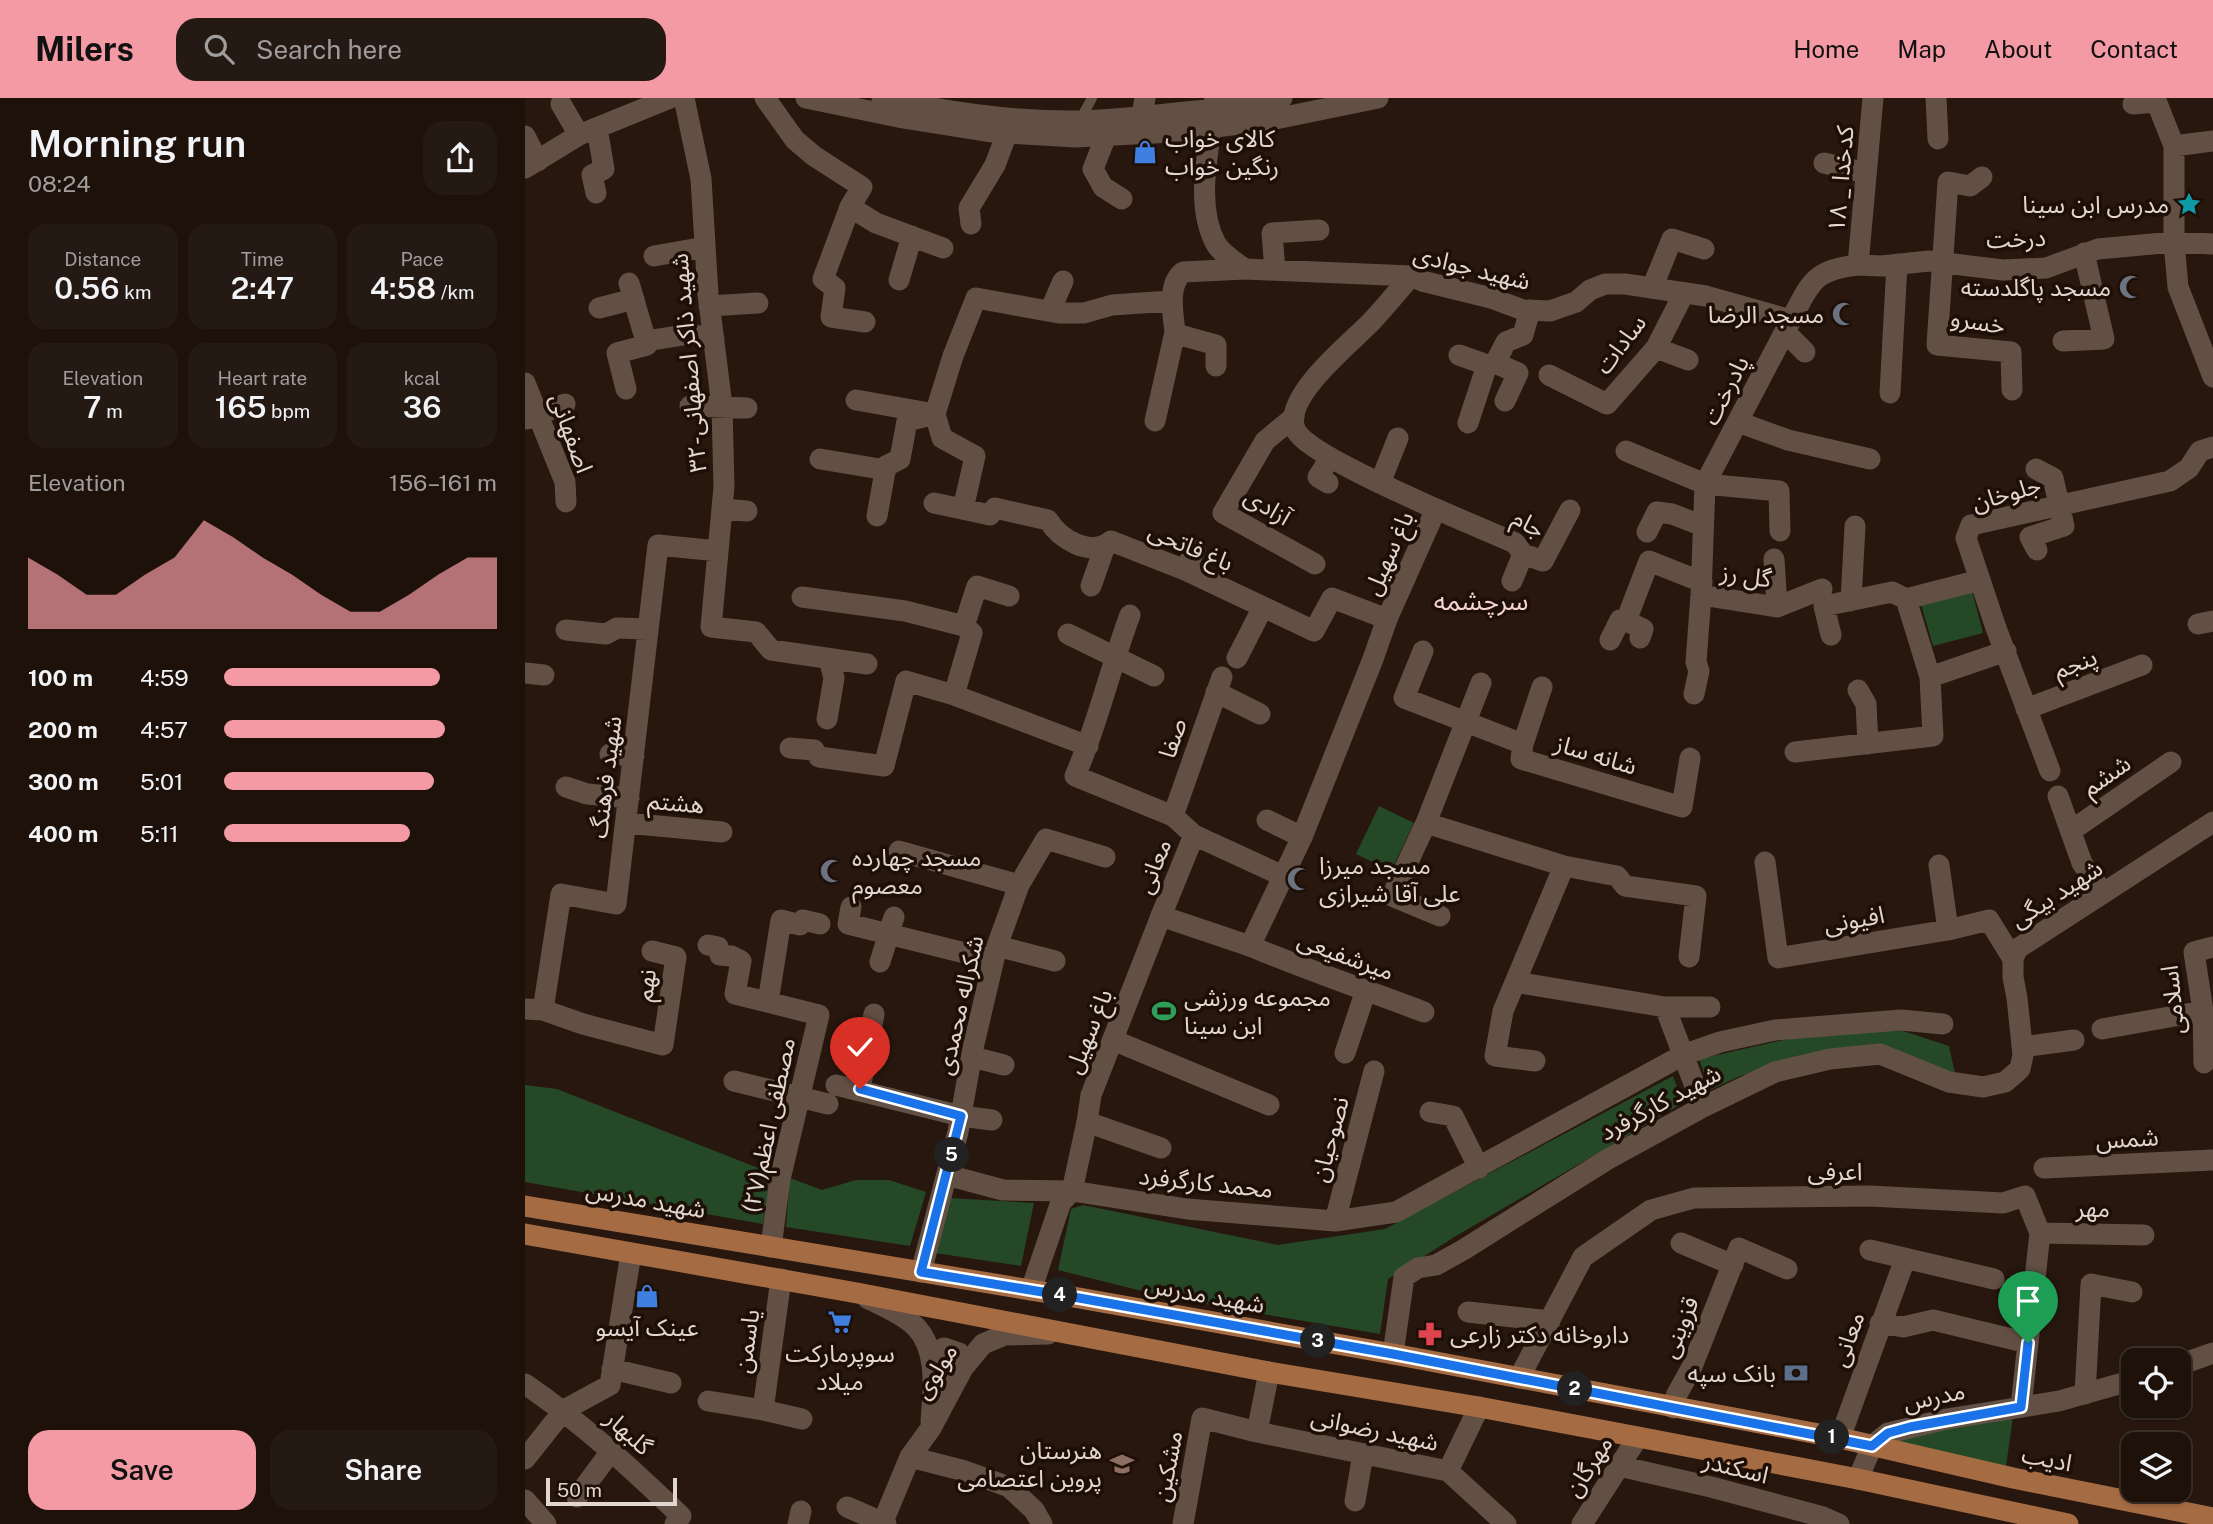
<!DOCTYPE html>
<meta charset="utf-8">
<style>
:root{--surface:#1d110a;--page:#251a13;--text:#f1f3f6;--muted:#a09d9c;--line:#3b312b;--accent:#f49aa5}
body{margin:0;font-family:"Public Sans","Noto Sans Arabic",sans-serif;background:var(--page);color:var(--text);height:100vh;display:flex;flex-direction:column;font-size:26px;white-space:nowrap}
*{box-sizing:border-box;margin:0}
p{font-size:23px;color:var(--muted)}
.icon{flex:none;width:38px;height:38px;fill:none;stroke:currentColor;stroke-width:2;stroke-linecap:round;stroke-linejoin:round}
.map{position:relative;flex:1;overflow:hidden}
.side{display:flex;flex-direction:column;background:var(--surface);width:525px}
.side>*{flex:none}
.tools{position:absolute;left:1596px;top:1250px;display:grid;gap:14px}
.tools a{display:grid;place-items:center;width:70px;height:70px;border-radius:14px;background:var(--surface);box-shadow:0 2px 5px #0004,0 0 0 2px var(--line);font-size:35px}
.scale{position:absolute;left:21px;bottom:18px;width:131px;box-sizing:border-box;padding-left:7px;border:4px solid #e2d6d0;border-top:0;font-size:19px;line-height:24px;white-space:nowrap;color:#e2d6d0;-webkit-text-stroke:5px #1d0e06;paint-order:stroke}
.pin{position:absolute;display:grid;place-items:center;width:60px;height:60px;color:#fff;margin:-72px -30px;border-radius:50% 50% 50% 0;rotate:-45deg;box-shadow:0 0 7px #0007}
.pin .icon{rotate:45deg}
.km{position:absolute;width:35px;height:35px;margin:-18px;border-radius:50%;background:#222;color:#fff;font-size:19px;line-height:35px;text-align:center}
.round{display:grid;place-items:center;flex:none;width:74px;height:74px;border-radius:21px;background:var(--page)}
.summary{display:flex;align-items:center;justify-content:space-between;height:119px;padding:0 28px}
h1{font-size:38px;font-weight:600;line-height:52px}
.metrics{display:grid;grid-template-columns:repeat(3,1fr);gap:10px;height:119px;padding:7px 28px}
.metrics div{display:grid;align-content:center;border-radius:18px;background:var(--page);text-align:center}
.metrics b{font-size:30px;font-weight:600}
.metrics small{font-size:19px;font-weight:400}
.metrics p{font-size:19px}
.chart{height:196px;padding:14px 28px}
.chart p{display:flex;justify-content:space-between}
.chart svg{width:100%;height:126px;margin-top:7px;fill:var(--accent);opacity:.7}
.button{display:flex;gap:14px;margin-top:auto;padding:14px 28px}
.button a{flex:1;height:80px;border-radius:21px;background:var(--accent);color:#111;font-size:28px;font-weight:600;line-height:80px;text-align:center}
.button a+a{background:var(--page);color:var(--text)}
ul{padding:0 28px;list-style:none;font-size:23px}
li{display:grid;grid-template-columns:112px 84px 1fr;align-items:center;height:52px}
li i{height:18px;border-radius:9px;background:var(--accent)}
header{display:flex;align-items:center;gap:42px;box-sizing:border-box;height:98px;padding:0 35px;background:var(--accent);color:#111}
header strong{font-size:33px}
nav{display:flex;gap:38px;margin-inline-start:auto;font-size:24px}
.search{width:490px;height:63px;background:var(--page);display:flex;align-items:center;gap:18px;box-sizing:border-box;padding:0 24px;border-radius:21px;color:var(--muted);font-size:26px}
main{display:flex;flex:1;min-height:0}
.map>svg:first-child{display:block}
.green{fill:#254926}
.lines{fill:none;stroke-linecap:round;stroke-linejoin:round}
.service{stroke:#635045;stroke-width:10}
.minor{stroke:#635045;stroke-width:21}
.tertiary{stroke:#635045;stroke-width:21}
.secondary{stroke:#635045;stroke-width:21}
.primary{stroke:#a56b43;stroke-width:21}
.route-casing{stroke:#fff;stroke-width:14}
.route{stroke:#1a73e8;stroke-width:9}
.labels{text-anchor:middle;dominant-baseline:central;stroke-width:7;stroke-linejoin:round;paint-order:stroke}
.poi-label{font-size:24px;fill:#e2d6d0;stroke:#1d0e06;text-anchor:start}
.street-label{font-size:24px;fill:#e2d6d0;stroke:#1d0e06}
.neighbourhood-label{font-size:26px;fill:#f6d2d6;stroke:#1d0e06}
</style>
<header>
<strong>Milers</strong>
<div class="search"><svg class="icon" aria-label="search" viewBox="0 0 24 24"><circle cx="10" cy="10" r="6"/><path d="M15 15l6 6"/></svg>Search here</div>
<nav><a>Home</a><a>Map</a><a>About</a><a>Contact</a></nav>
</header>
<main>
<section class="side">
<div class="summary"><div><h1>Morning run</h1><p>08:24</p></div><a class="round"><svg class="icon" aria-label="share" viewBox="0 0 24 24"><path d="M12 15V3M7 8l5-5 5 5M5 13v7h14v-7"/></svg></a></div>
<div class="metrics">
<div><p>Distance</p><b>0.56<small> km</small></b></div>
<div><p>Time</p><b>2:47</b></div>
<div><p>Pace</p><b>4:58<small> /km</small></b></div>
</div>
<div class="metrics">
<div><p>Elevation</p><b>7<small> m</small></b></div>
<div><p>Heart rate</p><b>165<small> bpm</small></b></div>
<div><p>kcal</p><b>36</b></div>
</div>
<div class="chart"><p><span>Elevation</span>156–161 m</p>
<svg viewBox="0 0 160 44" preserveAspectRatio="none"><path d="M0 44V19L10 25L20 32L30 32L40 25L50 19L60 6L70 12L80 19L90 25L100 32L110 38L120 38L130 32L140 25L150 19L160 19V44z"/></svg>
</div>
<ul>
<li><b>100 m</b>4:59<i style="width:79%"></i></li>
<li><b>200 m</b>4:57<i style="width:81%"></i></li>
<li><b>300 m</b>5:01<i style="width:77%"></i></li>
<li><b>400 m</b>5:11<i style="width:68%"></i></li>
</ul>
<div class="button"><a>Save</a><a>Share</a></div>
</section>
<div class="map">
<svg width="1688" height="1426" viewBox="0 0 1688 1426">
<rect width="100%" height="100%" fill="#27170e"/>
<path class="green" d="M1447,493l11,42 -50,13 -12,-42z
M854,708l35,17 -23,48 -35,-17z
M1366,929l58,19 7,32 -80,-31 -57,8 -79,21 -30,14 -11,-31 107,-24z
M1148,978l10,27 -227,133 -68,43 -8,55 -210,-36 -112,-28 13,-61 12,-4 195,40 107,-16z
M0,987l32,4 214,84 -8,51 -238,-42z
M265,1080l32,12 34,-10h33l37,12 -16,54 -124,-19z
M424,1100l85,5 -13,63 -86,-13z
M1488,1319l-7,49 -107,-23 3,-7z"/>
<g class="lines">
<path class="service" d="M555,22l12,-22"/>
<path class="minor" d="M159,0l17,81 7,115 14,112 2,81 -13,140 45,5 15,18 96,14
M240,0l30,42 19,16 48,31 -12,20 -27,72 12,9 -4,29 34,5
M690,0c-4,45 -22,104 1,146 7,11 19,18 29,25
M1411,0l2,41
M1630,0l19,48v96l4,45 35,90
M36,6l18,31
M1608,6l23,-2
M617,18l3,-18
M0,38l13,25
M581,38l-13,33 10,18 19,12
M1649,48l39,-5
M1299,65l42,10
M0,70l54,-33 91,-37
M1457,79l-12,9 -22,-4 -11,163 74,7 1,38
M71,95l-4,-18 12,-6 -7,-41
M325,109l26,16 67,25
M446,126l-2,-16 26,-43 12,-32
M129,158l51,-9
M1333,167l24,1 47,-5 74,9 43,-2 52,-19 76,-7 39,2
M750,172l-3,-37 47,-3
M374,182l13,-44
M1127,190l20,-49 32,10
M184,208l49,-3
M74,210l35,-9
M525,213l13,-30
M1260,234l20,20
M121,243l44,-7 24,5
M1538,243l41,-2 -20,-86
M1131,250l32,12
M934,257l28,10
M970,265l23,10 -13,28
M691,268v-21l-36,-10 -5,-3c-2,-19 -8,-47 8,-60l62,-3 166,7
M1024,277l58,29 49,-56 28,-55
M0,285l40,99 1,20
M101,291l-9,-36 30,-8 -18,-62
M1365,295l7,-129
M331,302l79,14 7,24 33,18 -12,53
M165,308l57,2
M769,319l-29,24 -42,72 92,51
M2,321l38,-15
M630,323l20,-89
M1213,324l50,18 82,19
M943,325l19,-58 8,-2 11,-21 17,-7 7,-25
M1101,353l79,33 74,7 1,40
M295,361l66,11
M1511,371l17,9 11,48 -34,11 7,13
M803,385l-10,-6 12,-19
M855,385l18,-45
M409,405l56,12 5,-7 53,12c12,19 42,38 63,21l74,29 129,61 18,-33 55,21
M197,411l25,2
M911,411l79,34 8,11 20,7 27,-51
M352,418l9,-50 14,-7 7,-38 28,-7 18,-58 23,-58 83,15h25l28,-8 59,-4
M1122,434l10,-20 15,2 31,12
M1249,461l3,48
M660,472l10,-20
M987,483l11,-27
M566,488l14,-40
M1176,497l76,12 45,-18
M277,499l103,14 59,15 8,7 -18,62
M1326,503l4,-75
M605,517c-20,53 -32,109 -55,161l98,40 21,19 89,41
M1101,523l17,8 -3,9
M1673,526l15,-3
M439,528l13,-40 32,10
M41,532l40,4 11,-6 31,1
M543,536l86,42
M1306,537l-7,-29 68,-14 14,7
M1085,542l10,-20 6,1 23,-60 53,21
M898,553l-19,47 119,46 -2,15 161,48 8,-49
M712,560l26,-51
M0,575l19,2
M1405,579l76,-26
M1333,592l8,14 2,40
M691,594l44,22
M1169,596l5,-23 -3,-9 5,-67 4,-111 86,-164
M1501,611l116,-44
M302,621l7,-41 -5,-19
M998,646l19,-57
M265,650l24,2 5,7 65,9 22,-85 48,14 134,51
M1270,654l138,-16 -3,-59 -24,-78 74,-19
M85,656l24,2
M1525,673l-54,-143 -30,-90 5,-13 199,-44 19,-13 11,-17 13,-4
M41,689l21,7 42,4
M1533,698l24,67 21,30
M648,718l49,-139
M742,722l35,17
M101,725l96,9
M901,725l138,43 53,10 8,10 71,10 -7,61
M1547,732l99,-68
M374,753l120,34
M1240,764l13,96 170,-28 41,-10 24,39
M1414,767l9,65
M326,809l-3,17 145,36
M636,818l33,-81
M915,818l-48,-20 34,-73 55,-140
M183,847l10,2 2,8 11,1 10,5 -6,33 84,21 -39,164 -9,68
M472,848l58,15
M725,848c57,24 116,44 174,66
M355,864l14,-45
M990,884l150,25 38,100
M243,904l13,-82 19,5 3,-5 17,4
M1140,909h45
M0,911l18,1 40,14 80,21 13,-88 -24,-6
M18,912l18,-116 55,10 42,-359 60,6
M1577,931l101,-18
M588,942l156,65
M1497,949l52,-7
M820,955l21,-63
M447,959l32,8
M1010,963l-40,-5 8,-45 61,-145
M1679,965l-1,-52 -9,-59 19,-5
M209,983l94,23
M311,987l125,31 31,4
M335,991l14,-75
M905,1014l23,4 26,52
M562,1024l74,26
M1519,1070l169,-8
M422,1077l56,15 69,1 115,18 148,12 61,-9 287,-157 37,-13 55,-12 126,-10 42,4
M810,1123l39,-150
M1515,1135l104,2
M1156,1145l52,22
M1345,1152l124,29
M396,1174l37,-140 15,-84 24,-102 22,-61 27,-46 59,18
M943,1214l82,9
M1355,1225l23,4 30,-7 95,23
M868,1256l11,-77 14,-9 18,-3 27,-15 145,-91 95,-52 72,-35 55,-13 50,-5 69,28 34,5 22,-5 15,-13 3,-14 -6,-57 -4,-21v-18l4,-10 196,-127
M87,1271l59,14
M994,1280l64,-121 68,-47 43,-12 176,-2 133,7 22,-7 15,37 -19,174
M0,1286c57,39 106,84 156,132l-6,8
M1560,1296l6,-110 41,8
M183,1303l55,9 39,9
M1148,1310l4,-14 14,-25 48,-121 48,21
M238,1312l18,-131
M732,1334l12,-60
M1315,1340l65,-179
M385,1359l55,14 44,16 25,23 8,14
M0,1361l39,-49 46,-25 21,-132
M1094,1368l92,21 112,30 16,7
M923,1373l31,-64
M52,1399l35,-47
M0,1402l21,24
M830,1403l8,-47
M322,1409l39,17
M273,1426l3,-13
M658,1426l19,-106 55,14 191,39 58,53
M1057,1426l56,-87"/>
<path class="tertiary" d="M506,1192l30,-88 11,-11 15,-69 4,-27 70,-179 89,30 52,-109 71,-178 14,-40 49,-110c-24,-11 -137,-59 -142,-83 -7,-33 57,-83 78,-105 14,-15 26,-30 39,-45l11,5 69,17 32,12 27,1 26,-9 14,-12 15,-6h20l81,12 85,24c20,-38 22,-50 67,-55l15,-167"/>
<path class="secondary" d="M281,0l97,20 88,14 84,5 98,-5 92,-11 113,-23
M357,0c64,14 131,24 197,23 36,-1 72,-5 107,-9 33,-3 65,-6 96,-14
M342,1200c16,8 34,15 48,28 24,24 18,65 16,96
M405,1257l14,-7 15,5 4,15
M1654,1267l34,-12
M1333,1381l14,-33 16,-13 59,-14 112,-18 74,-21
M357,1426l28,-67 21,-29 32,-60 20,-24 21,-9 44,-1"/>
<path class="primary" d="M0,1108l554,92 314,56 447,84 173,40 200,40
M0,1136l332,59 412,79 210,35 159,30 220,42 210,45"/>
</g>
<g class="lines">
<g class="route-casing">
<path id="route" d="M335,991l101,27 -40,156 158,26 314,56 479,92 16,-13 22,-6 111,-20 7,-64"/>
</g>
<use href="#route" class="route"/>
</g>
<defs>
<g id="shop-bare" transform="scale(1.89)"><path d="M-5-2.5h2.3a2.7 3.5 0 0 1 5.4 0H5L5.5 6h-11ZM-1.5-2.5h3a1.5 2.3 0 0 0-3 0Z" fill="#3f7fe0" stroke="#1d0e06" stroke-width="2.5" paint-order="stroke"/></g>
<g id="sight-bare" transform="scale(1.89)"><path d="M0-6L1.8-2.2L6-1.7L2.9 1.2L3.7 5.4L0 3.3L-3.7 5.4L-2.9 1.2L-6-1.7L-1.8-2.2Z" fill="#0f9aa8" stroke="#1d0e06" stroke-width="2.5" paint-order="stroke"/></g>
<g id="mosque-bare" transform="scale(1.89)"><path d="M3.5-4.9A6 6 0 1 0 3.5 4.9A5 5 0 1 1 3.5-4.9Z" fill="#6b7280" stroke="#1d0e06" stroke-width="2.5" paint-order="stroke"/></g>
<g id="stadium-bare" transform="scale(1.89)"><path d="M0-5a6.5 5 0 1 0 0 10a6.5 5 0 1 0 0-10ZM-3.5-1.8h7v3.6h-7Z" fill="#2e9e5b" stroke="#1d0e06" stroke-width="2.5" paint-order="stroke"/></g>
<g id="supermarket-bare" transform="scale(1.89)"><path d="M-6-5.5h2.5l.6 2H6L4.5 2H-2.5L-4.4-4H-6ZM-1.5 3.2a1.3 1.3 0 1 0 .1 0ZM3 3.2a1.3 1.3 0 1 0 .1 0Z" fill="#3f7fe0" stroke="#1d0e06" stroke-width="2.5" paint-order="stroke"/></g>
<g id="pharmacy-bare" transform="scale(1.89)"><path d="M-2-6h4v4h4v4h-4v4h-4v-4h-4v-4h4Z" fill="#e0444e" stroke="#1d0e06" stroke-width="2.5" paint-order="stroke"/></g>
<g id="bank-bare" transform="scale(1.89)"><path d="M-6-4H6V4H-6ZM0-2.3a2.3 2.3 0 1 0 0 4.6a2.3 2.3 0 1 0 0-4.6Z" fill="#5c6f8a" stroke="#1d0e06" stroke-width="2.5" paint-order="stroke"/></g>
<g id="school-bare" transform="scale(1.89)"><path d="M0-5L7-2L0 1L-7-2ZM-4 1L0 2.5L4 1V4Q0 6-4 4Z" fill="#8d6e63" stroke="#1d0e06" stroke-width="2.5" paint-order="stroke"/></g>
</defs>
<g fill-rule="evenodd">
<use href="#shop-bare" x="620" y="54"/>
<use href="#sight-bare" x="1664" y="106"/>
<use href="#mosque-bare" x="1606" y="189"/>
<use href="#mosque-bare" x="1319" y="216"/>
<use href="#mosque-bare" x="307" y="773"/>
<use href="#mosque-bare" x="774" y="781"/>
<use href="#stadium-bare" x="639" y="913"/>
<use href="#shop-bare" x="122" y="1198"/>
<use href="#supermarket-bare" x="315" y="1224"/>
<use href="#pharmacy-bare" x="905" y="1236"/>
<use href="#bank-bare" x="1271" y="1275"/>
<use href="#school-bare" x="597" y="1366"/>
</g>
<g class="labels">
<g class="poi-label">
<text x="640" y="40">کالای خواب<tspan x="640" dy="28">رنگین خواب</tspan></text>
<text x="1644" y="106" text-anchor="end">مدرس ابن سینا</text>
<text x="1586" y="189" text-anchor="end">مسجد پاگلدسته</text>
<text x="1299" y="216" text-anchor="end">مسجد الرضا</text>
<text x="327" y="759">مسجد چهارده<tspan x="327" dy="28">معصوم</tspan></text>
<text x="794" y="767">مسجد میرزا<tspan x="794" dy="28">علی آقا شیرازی</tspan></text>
<text x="659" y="899">مجموعه ورزشی<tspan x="659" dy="28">ابن سینا</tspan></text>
<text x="122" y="1229" text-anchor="middle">عینک آیسو</text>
<text x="925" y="1236">داروخانه دکتر زارعی</text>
<text x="315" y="1255" text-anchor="middle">سوپرمارکت<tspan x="315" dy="28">میلاد</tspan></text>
<text x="1251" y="1275" text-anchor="end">بانک سپه</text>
<text x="577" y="1352" text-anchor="end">هنرستان<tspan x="577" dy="28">پروین اعتصامی</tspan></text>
</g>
<g class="street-label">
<text transform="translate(1315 81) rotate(-85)">۱۸ _ کدخدا</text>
<text transform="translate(1491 140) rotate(-2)">درخت</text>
<text transform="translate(947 169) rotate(14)">شهید جوادی</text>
<text transform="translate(1453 223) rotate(9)">خسرو</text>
<text transform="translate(1095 246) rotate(-53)">سادات</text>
<text transform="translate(163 265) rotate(-95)">۳۲-شهید ذاکر اصفهانی</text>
<text transform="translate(1200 292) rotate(-63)">پادرخت</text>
<text transform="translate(47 335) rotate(70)">اصفهانی</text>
<text transform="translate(1481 395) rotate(-16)">جلوخان</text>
<text transform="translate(743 408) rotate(31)">آزادی</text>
<text transform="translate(1004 425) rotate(29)">جام</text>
<text transform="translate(666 448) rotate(23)">باغ فاتحی</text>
<text transform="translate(863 455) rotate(-66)">باغ سهیل</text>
<text transform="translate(1221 477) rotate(8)">گل رز</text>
<text transform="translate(1550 565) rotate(-21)">پنجم</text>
<text transform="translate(647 640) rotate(-71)">صفا</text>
<text transform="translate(1071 656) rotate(17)">شانه ساز</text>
<text transform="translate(1581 677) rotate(-35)">ششم</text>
<text transform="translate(80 679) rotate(-83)">شهید فرهنگ</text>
<text transform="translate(151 704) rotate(5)">هشتم</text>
<text transform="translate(628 768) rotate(-68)">معانی</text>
<text transform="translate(1531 795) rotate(-33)">شهید بیگی</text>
<text transform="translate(1329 821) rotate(-10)">افیونی</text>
<text transform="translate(821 857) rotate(20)">میرشفیعی</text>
<text transform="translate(120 887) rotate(-82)">نهم</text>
<text transform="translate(1647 902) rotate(-96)">اسلامی</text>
<text transform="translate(434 907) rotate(-77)">شکراله محمدی</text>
<text transform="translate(563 933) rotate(-68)">باغ سهیل</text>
<text transform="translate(1135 1004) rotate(-28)">شهید کارگرفرد</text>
<text transform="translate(243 1027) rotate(-78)">مصطفی اعظم(۲۷)</text>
<text transform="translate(1602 1040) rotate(-3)">شمس</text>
<text transform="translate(804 1041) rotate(-75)">نصوحیان</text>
<text x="1310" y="1073">اعرفی</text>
<text transform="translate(681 1084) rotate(6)">محمد کارگرفرد</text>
<text transform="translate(121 1101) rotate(10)">شهید مدرس</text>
<text transform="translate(1568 1110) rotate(1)">مهر</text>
<text transform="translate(680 1196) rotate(10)">شهید مدرس</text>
<text transform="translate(1154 1229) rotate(-68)">قزوینی</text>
<text transform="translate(1322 1241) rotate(-70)">معانی</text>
<text transform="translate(221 1243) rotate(-82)">یاسمن</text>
<text transform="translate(410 1273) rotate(-58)">مولوی</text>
<text transform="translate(1409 1298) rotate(-12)">مدرس</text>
<text transform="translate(850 1331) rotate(12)">شهید رضوانی</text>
<text transform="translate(104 1334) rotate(42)">گلبهار</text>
<text transform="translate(1522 1360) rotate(11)">ادیب</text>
<text transform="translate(642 1368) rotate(-79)">مشکین</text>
<text transform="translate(1063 1368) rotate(-57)">مهرگان</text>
<text transform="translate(1211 1369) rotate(14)">اسکندر</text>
</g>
<g class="neighbourhood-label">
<text x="956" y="502">سرچشمه</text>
</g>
</g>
</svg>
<div class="tools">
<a><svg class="icon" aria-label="locate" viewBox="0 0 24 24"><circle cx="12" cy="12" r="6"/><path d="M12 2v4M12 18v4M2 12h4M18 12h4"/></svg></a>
<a><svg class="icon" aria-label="layers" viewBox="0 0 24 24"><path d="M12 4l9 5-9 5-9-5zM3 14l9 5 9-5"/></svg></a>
</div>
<div class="scale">50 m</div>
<div class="pin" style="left:1503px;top:1245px;background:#1e9e55"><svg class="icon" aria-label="arrive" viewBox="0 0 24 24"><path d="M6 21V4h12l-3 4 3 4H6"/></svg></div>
<div class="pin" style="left:335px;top:991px;background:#d93025"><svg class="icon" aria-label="check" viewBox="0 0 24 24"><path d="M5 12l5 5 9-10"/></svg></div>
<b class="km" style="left:1307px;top:1339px">1</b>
<b class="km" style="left:1050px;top:1291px">2</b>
<b class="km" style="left:793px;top:1243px">3</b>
<b class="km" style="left:535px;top:1197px">4</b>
<b class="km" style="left:427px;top:1057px">5</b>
</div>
</main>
